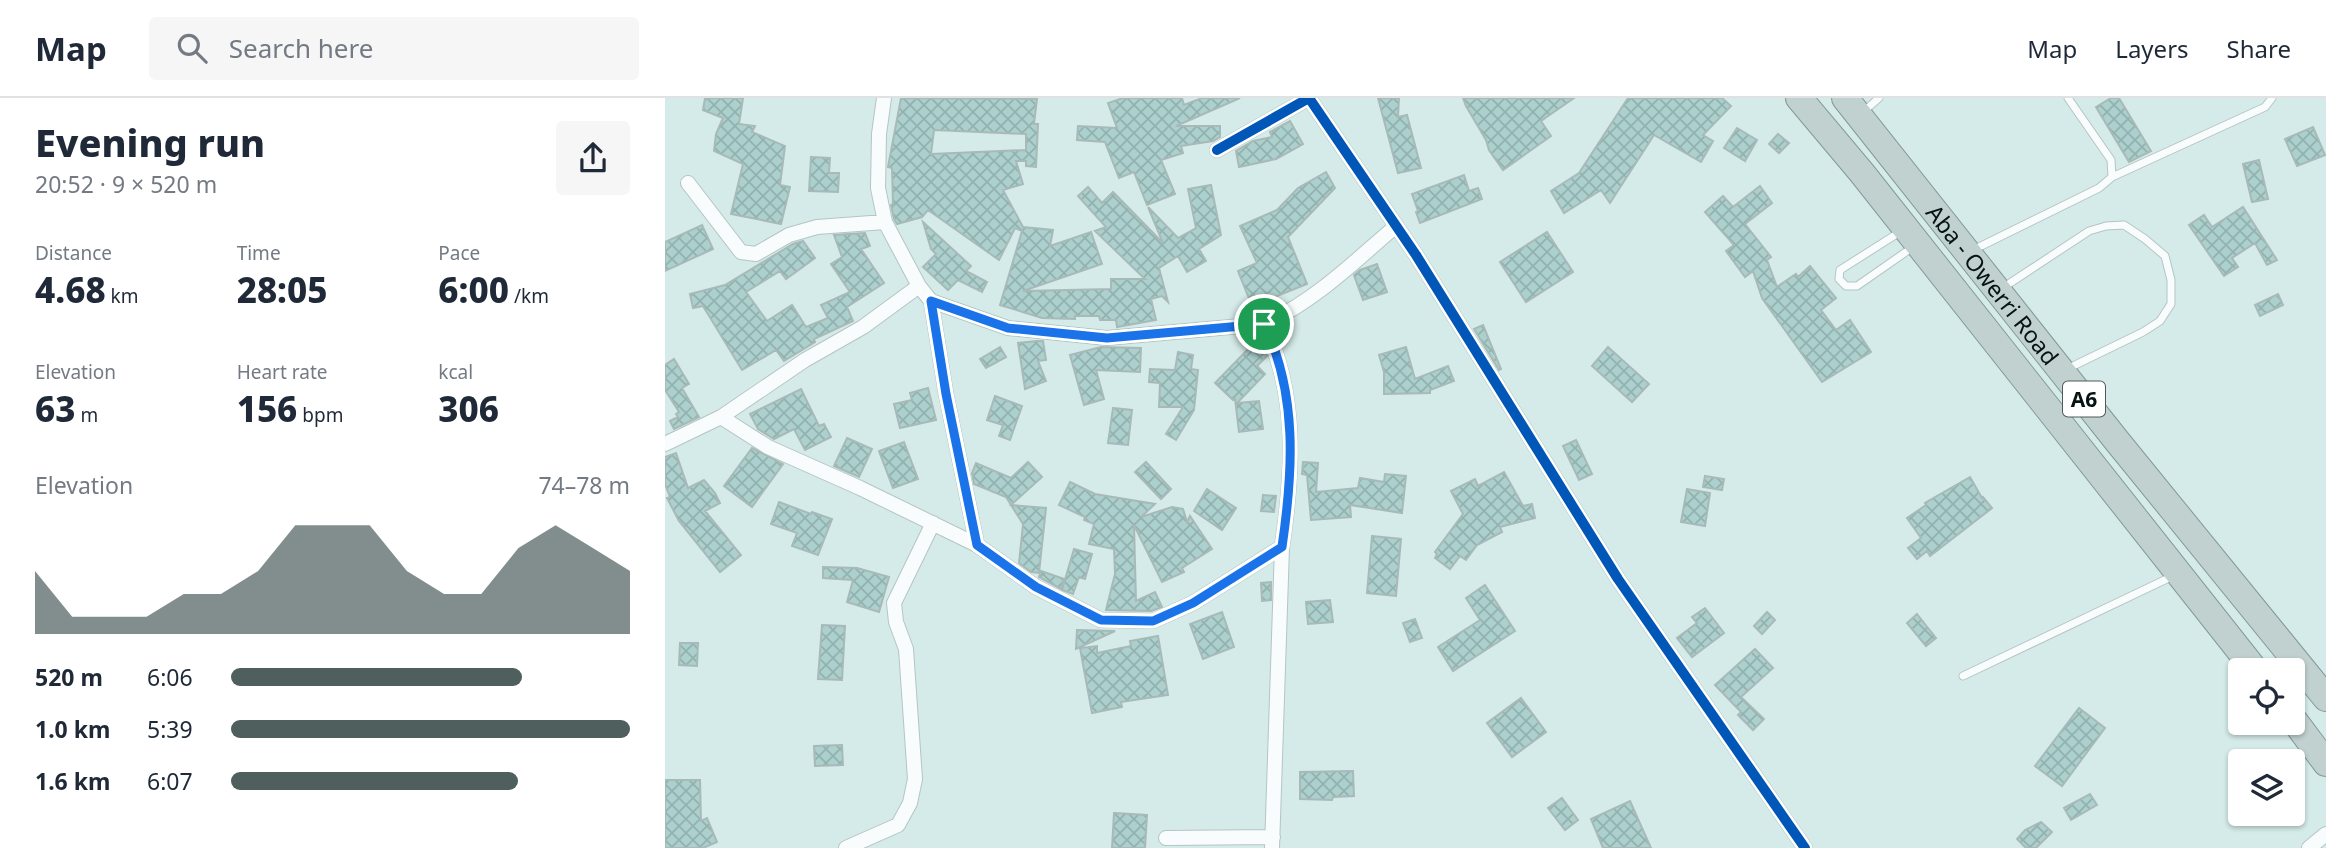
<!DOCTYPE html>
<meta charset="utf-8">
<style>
:root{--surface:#fff;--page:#f6f6f7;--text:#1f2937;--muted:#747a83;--line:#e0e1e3;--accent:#4e5f5d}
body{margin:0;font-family:"Noto Sans",sans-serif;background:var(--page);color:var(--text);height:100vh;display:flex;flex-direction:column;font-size:26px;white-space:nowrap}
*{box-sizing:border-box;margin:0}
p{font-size:23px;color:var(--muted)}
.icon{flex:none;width:38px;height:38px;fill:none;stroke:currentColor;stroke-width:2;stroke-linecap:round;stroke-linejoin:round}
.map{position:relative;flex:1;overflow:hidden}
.drawer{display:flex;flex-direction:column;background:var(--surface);width:665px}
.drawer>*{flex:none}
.tools{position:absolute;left:1563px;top:560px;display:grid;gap:14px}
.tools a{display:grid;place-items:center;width:77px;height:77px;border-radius:7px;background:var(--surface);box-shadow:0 2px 5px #0004;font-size:35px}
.pin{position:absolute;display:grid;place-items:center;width:60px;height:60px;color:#fff;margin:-30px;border:4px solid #fff;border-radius:50%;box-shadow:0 2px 7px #0007}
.round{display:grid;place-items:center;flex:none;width:74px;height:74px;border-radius:7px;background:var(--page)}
.summary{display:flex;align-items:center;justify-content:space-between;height:119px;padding:0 35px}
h1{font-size:38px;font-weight:800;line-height:52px}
.figures{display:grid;grid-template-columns:repeat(3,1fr);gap:10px;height:119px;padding:7px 35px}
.figures div{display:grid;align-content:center}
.figures b{font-size:35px;font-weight:800}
.figures small{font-size:19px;font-weight:400}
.figures p{font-size:19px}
.chart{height:196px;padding:14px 35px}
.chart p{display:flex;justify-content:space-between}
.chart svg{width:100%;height:126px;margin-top:7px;fill:var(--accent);opacity:.7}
ul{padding:0 35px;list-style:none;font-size:23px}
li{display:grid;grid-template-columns:112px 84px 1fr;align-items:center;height:52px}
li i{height:18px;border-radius:9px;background:var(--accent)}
header{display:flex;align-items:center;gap:42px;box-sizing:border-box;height:98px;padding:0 35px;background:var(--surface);border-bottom:2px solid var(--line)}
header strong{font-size:33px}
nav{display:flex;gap:38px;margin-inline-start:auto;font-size:24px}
.search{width:490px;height:63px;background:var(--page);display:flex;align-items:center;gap:18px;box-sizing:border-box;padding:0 24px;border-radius:7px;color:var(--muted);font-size:26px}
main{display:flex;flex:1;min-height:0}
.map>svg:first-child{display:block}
.building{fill:url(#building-cross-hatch);stroke:#a8bab8;stroke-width:2;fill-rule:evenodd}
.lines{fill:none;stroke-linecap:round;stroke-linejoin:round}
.lane-casing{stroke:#b4c5c3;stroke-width:9}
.street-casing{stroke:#b4c5c3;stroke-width:16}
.highway-casing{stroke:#829a98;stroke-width:28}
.lane{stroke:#f9fcfc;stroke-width:7}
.street{stroke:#f9fcfc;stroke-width:14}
.highway{stroke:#c1d1d0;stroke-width:26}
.cycleway-casing{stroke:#fff;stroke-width:15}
.cycleway{stroke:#0057b8;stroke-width:10}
.route-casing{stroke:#fff;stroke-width:14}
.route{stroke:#1a73e8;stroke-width:9}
.labels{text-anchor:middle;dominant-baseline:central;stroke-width:6;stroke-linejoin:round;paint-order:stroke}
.shield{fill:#fff;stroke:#505a59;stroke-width:2}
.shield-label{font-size:21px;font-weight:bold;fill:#051312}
.street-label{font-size:23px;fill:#051312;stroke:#fff}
</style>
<header>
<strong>Map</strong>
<div class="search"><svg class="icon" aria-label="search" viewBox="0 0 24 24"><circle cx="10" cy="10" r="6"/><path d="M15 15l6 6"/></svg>Search here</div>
<nav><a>Map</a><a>Layers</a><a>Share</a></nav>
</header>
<main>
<section class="drawer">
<div class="summary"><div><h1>Evening run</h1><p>20:52 · 9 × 520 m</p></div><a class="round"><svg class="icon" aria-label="share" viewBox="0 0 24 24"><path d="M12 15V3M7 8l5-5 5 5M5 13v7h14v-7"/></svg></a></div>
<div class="figures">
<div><p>Distance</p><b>4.68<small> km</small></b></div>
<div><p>Time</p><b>28:05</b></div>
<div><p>Pace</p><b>6:00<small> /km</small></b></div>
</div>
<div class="figures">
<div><p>Elevation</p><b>63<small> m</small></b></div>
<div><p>Heart rate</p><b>156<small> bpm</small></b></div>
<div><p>kcal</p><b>306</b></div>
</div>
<div class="chart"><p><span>Elevation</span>74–78 m</p>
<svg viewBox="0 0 160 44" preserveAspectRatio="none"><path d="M0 44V22L10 38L20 38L30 38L40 30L50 30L60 22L70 6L80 6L90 6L100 22L110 30L120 30L130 14L140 6L150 14L160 22V44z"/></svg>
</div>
<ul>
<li><b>520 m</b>6:06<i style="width:73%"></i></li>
<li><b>1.0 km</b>5:39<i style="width:100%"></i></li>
<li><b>1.6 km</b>6:07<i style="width:72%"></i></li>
</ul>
</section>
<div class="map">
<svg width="1661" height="750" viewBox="0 0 1661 750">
<defs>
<pattern id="building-cross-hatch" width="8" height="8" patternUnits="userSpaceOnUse" patternTransform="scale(1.75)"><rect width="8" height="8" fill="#abd0cd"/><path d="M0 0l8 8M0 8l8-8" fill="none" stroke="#92b2af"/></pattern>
</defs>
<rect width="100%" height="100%" fill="#d5ebe9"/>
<path class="building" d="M40,0h38l-4,26 16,2 -3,6 33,14 -5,39 10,2 -9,37 -50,-10 12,-50 -29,-13 2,-17 7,-16 -20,-8z
M236,0l136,1 -3,25h4l-2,43 -10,-1v-5h-10l7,23 -20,6 20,37 30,3 -3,16 41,-14 11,32 -79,27 88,-2v-10h34l-50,-48 11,-4 -28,-31 10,-9 14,16 11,-11 50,51 -15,-36 30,31 18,-10 -8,-39 23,-4 10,50 -22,14 7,12 -19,11 -9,-16 -19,12 9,34 -6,-6 -11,3 5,21 -39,7 -1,-7h-16l-1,-4h-24v3l-33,-1 -42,-13 22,-74 -7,-3 -16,32 -71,-50 -6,7 -25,7 -3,-5 -3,-14 2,-1 -1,-36 -4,-1zM269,32l92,4v16l-95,4z
M458,0h59l2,7 18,-7h38l-64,28h44v11l-7,4 -32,5 2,7 -22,7 14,34 -28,11 -13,-33 -15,6 -14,-36 -28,-2 1,-14 39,2 -9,-25z
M713,0h21l-1,19 9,-2 14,53 -23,5z
M798,0h111l-33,23 10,15 -48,34 -14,-20 -3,-10 -20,-34z
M963,0h94l9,8 -28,29 10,6 -12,21 -47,-27 -44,68 -9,-13 -37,23 -13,-22 28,-18z
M1446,0h8l32,53 -22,11 -33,-55z
M625,23l13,23 -27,15 -37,8 -3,-16 17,-10 19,-4 -2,-5z
M1648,29l12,28 -28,11 -12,-27z
M1072,30l20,12 -12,21 -21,-13z
M1113,36l11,9 -10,10 -10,-9z
M146,59l19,1 -1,15h10l-1,19 -29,-1z
M1594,62l9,39 -16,3 -9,-38z
M661,74l9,16 -47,49 19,47 -55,22 -14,-35 19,-8 -17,-37 37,-16 21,-22z
M799,77l5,16 9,-3 4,11 -62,24 -4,-11 2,-1 -6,-17z
M1095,88l12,17 -27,21 26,33 -4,3 10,27 19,-13 2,3 12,-11 26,32 -15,12 15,20 14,-10 21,32 -49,30 -60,-84 -9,-27 -8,6 -19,-26 8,-6 -29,-33 18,-16 10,11z
M1578,109l34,53 -10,5 -12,-22 -23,15 6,9 -14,9 -35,-51 15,-10 8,12z
M258,124l48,44 -5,5 21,11 -5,10 -24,-12 -10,10 -25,-23 13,-13 -5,-5z
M37,127l11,24 -48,22v-29z
M882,134l26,40 -47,30 -26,-40z
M200,135l5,13 -9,3 23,34 -37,24 6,14 -39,18 1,3 -31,19 -8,-11 -34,20 -39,-64 -10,2 -3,-14 35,-9 68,-41 10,-3 12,17 -29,21 -6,-8 -34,21 21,29 25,-16 14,22 22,-9 -7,-13 29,-13 -19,-28 11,-7 -8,-22z
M712,166l10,28 -24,8 -9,-25 6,-5z
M1613,196l5,11 -23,11 -5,-11z
M818,227l18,44 -2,1 -25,-41z
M372,243h6l3,19 -8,1 8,20 -21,8 -7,-46z
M591,243l8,8 3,7 -10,10 8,8 -28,29 22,-2 4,28 -24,3 -4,-33 -2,1 -18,-17z
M335,249l6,10 -20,11 -6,-9z
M436,249l40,1 -1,24 -44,-2 8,29 -20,6 -14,-50z
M741,249l9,32 33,-13 6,15 -24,9v3l-46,1v-22l-5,-17z
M943,249l41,37 -17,18 -40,-36z
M513,254l15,3 -2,14 7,1 -4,40 -18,30 -10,-6 17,-27h-24l1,-24 -11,-1 1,-13 25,1z
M9,261l15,25 -7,4 17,29 -25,12 -4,-8 8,-4 -2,-3 3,-2 -14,-22v-25z
M263,290l8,32 -36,8 -6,-24 18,-4 -2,-7z
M136,291l18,37 5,-2 7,13 -26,13 -11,-21 -20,10 -16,-10 -8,-15z
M330,298l27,10 -12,34 -11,-4 4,-11 -16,-5z
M448,310l19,2 -4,35 -20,-2z
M182,340l25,11 -13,28 -25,-11z
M911,342l16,34 -13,6 -16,-34z
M239,344l14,37 -25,9 -14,-37z
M87,350l31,16 -31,43 -28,-21z
M11,355l12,35 16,-8 11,13 5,10 -15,8 36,44 -21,17 -41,-51 -12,-23 3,-1 -5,-13v-27z
M363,364l14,15 -31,28 35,3 -7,65 -8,-1 -12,-9 4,-39 -17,-27 -32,-13 -2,-11 4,-10 35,15z
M481,364l25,27 -10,10 -26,-27z
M638,364l15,1 -2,29 42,-4 2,-10 24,4 1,-8 21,2 -4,37 -52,-8 1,12 -40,3 -4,-45 -5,-1z
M839,374l19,34 9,-2 3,14 -35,9 2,5 -25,13 -11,15 -6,-4 -10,13 -15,-11 2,-4 -2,-2 28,-38 -12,-23 24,-12 3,7z
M1040,378l19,3 -2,11 -19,-3z
M1305,379l12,21 1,-1 9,11 -62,48 -3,-5 -10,8 -9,-11 13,-10 -14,-20 19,-13 -1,-2z
M405,384l25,12 60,10 -14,13 31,-10 11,2 4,13 3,-6 22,33 -30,19 2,4 -22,10 -28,-57 2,76 19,-9 7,15 -11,4 -45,-1 9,-36 -1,-25 -25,-5 5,-20 -10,-4 1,-3 -26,-12z
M542,391l29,19 -14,22 -28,-19z
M1022,391l23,4 -5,33 -24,-4z
M598,397l13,1 -2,16 -13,-1z
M114,404l32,12 1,-2 20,7 -14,36 -26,-9 5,-13 -26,-9z
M707,438l29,3 -5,57 -29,-3z
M409,451l18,5 -7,25 -6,-2 -6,17 -11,-4z
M158,469l34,1 32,9 -10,35 -32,-10 6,-22 -30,-2z
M376,473l23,8 -3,10 -22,-12z
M606,484v18l-9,1 -1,-18z
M820,487l30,46 -62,40 -15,-24 42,-27 -14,-22z
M665,502l3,22 -25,2 -2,-22z
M1040,510l19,25 -32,24 -15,-19 20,-15 -5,-6z
M557,514l12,35 -31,12 -13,-35z
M1102,514l8,8 -13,14 -8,-8z
M1252,516l19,24 -10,8 -19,-23z
M750,521l7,19 -12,4 -7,-19z
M157,527l23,1 -3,54 -24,-1z
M412,532l38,1 -39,18z
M493,538l10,59 -47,7 1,5 -30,6 -12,-65 17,-2v7l34,-7 -1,-5z
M15,545h18l-1,23 -18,-1z
M1090,551l18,19 -32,29 23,22 -11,11 -15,-15 3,-3 -26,-27z
M856,600l25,34 -34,25 -25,-34z
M1414,610l26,20 -43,58 -27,-20z
M177,647l1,20 -28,1 -1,-20z
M688,673l1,25 -21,1 -1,3 -32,-1v-27z
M0,682h35l1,41 6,-3 10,24 -14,6h-38z
M1425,696l7,11 -26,15 -7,-12z
M897,700l16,22 -13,10 -17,-22z
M965,703l21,47h-48l-12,-29z
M449,715l33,2 -2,33h-33z
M1376,724l11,10 -16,16h-10l-9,-9 8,-9z"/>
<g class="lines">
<g class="lane-casing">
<path id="lane" d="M1197,15l17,-15
M1447,79l153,-70 7,-9
M1238,132l-63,40 -1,9 7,7h11l56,-39
M1306,153l128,-63 13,-11 -1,-17 -43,-62
M1336,191l88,-58 17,-5 18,-1 21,14 20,17 6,24v24l-11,17 -17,11 -76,37
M1298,578l210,-100"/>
</g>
<g class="street-casing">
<path id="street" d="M219,0l-5,36 -1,54 7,34 34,64 12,15 77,27 99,10 157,-14c50,-22 91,-63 132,-98
M552,52l92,-52 107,157 202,324 187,269
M23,85l53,69 15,2 33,-19 28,-8 68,-5
M266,203l15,93 31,151 59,42 65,33 52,1 40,-18 89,-56c11,-75 16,-153 -18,-223
M56,319l47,30 92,41 117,57
M0,346l56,-27 84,-57 58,-33 56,-41
M501,740l107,-1
M181,750l52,-23 12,-22 5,-24 -9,-130 -10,-27 -2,-19 39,-80
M607,750l10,-301
M1644,750l17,-14"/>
</g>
<g class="highway-casing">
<g id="highway">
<path d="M1134,0l63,75 393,497"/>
<path id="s1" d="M1180,0l272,343 209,257"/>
<path d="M1628,621l33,44"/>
</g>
</g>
<use href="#lane" class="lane"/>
<use href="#street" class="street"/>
<use href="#highway" class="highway"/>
<g class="cycleway-casing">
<path id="cycleway" d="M552,52l92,-52 107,157 202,324 187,269
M266,203l15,93 31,151 59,42 65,33 52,1 40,-18 89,-56c11,-75 16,-153 -18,-223"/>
</g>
<use href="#cycleway" class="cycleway"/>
</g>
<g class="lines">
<g class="route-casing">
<path id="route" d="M266,203l77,27 99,10 157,-14c34,70 29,148 18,223l-89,56 -40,18 -52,-1 -65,-33 -59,-42 -31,-151z"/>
</g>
<use href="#route" class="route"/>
</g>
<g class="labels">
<rect class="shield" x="1398" y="283.5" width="42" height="35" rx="5"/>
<g class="shield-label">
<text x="1419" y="301">A6</text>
</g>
<g class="street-label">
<text stroke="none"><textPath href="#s1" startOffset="238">Aba - Owerri Road</textPath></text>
</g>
</g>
</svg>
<div class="tools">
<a><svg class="icon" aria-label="locate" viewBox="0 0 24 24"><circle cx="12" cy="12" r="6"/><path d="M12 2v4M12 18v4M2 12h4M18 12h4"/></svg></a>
<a><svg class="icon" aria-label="layers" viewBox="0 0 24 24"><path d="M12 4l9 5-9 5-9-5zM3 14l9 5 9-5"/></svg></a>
</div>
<div class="pin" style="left:599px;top:226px;background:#1e9e55"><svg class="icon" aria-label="arrive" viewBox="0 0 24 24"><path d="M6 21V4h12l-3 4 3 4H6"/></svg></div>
</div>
</main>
